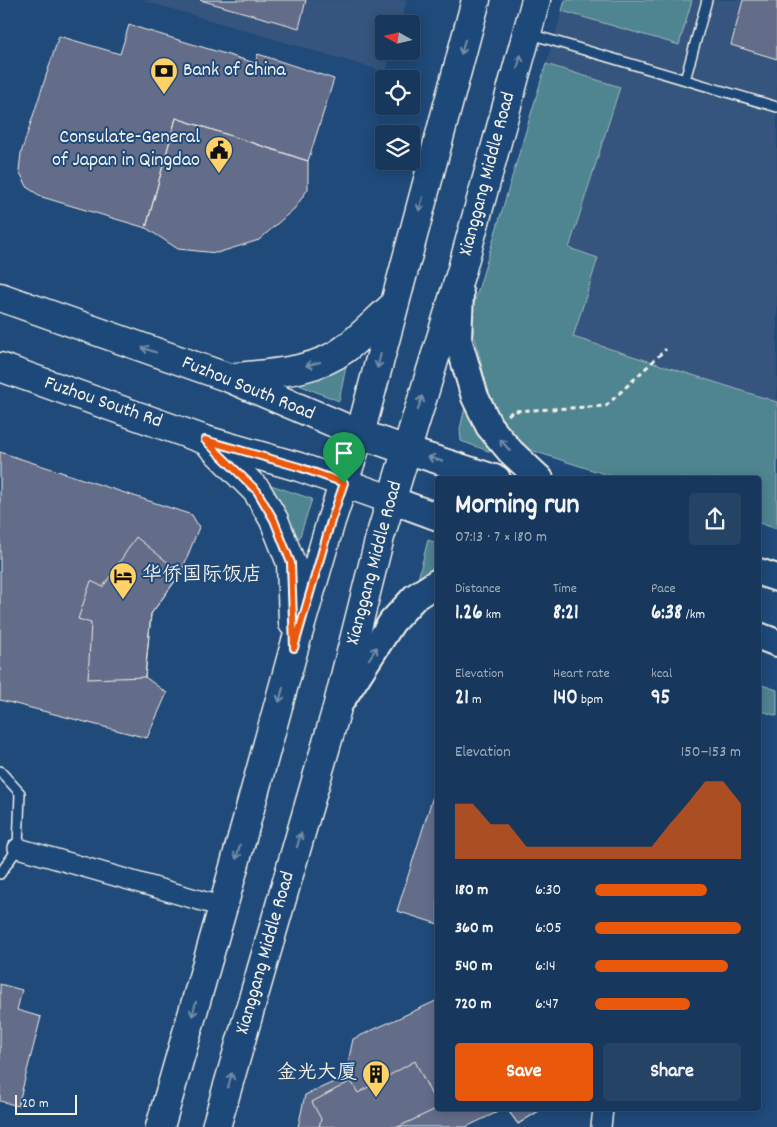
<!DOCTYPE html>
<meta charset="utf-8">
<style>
:root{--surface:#17385c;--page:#244365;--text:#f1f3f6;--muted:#9eacbb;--line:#365272;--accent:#ea580c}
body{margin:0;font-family:Dekko,"LXGW WenKai TC",sans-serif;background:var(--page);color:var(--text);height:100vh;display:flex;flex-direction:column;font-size:19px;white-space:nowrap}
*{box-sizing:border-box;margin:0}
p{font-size:16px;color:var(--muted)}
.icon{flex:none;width:28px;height:28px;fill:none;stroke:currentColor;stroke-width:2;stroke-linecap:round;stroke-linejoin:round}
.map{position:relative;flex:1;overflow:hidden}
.sheet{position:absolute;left:435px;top:476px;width:326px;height:635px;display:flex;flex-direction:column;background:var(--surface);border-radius:5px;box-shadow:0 2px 12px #0003,0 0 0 1px var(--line)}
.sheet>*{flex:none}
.needle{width:32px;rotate:278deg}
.fabs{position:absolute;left:375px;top:15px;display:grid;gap:10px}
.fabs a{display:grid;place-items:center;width:45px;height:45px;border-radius:5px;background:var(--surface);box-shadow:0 2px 12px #0003,0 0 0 1px var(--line);font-size:25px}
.scale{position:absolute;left:15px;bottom:12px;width:62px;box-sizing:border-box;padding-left:5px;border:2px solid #f4f1e8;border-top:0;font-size:14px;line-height:18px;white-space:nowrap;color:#f4f1e8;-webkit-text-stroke:4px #1f4a7a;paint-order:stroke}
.pin{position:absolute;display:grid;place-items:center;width:42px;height:42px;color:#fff;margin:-51px -21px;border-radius:50% 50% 50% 0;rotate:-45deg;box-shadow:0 0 5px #0007}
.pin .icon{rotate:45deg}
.round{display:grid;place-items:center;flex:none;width:52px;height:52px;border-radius:5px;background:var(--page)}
.head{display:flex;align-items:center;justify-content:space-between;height:85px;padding:0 20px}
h1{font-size:28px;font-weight:700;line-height:38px}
.figures{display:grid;grid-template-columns:repeat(3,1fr);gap:8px;height:85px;padding:5px 20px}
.figures div{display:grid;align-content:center}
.figures b{font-size:21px;font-weight:700}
.figures small{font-size:14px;font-weight:400}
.figures p{font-size:14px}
.chart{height:140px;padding:10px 20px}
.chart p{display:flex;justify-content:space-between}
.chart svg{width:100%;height:90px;margin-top:5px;fill:var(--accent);opacity:.7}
.primary-button{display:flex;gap:10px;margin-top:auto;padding:10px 20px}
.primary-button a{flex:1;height:58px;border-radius:5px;background:var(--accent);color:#fff;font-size:20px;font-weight:700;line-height:58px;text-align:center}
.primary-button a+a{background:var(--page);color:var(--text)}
ul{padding:0 20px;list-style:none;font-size:16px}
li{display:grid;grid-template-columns:80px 60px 1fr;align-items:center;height:38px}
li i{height:12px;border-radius:6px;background:var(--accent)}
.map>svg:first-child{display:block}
.built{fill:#34547e}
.green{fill:#4f8491;stroke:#a2babc}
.building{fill:#646c89;stroke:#f4f1e8}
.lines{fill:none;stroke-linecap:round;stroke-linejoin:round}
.lane-casing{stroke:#f4f1e8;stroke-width:12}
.street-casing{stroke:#f4f1e8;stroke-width:22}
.secondary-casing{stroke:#f4f1e8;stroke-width:30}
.primary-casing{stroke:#f4f1e8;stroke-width:31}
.path{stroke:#f4f1e8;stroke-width:3;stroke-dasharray:5 4;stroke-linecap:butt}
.lane{stroke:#1f4a7a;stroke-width:9}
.street{stroke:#1f4a7a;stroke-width:19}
.secondary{stroke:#1f4a7a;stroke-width:26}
.primary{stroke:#1f4a7a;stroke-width:28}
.oneway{stroke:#748da6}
.route-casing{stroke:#fff;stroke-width:10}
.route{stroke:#ea580c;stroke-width:6}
.labels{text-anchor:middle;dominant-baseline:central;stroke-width:4;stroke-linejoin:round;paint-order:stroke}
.poi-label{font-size:20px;fill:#f4f1e8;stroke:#1f4a7a;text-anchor:start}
.street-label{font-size:20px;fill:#f4f1e8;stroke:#1f4a7a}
</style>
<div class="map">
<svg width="777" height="1127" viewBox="0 0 777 1127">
<rect width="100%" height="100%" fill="#1f4a7a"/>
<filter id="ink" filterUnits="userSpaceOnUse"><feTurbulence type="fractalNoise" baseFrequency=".02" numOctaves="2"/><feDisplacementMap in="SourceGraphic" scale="10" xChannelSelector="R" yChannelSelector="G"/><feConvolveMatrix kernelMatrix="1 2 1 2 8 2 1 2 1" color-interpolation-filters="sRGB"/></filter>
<g filter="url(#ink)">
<path class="built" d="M141,0h266l-7,24h-16v27h8l-6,21z
M692,0h85v402l-204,-65 25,-79 -29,-10 51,-160 -74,-24 16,-53 117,34z"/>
<path class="green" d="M565,0h127l-13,45 -117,-34z
M546,64l74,23 -51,161 29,10 -25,79 204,65v127l-18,-6v-44h-139l-99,-32 -31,-47 -20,-83z
M348,357l-9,44 -50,-20z
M466,403l25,49 -30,-11 -1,-12z
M268,484l44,15 -13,40z
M428,540l9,3v39l-23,12z
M759,684l18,6v26l-18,-6z"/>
<path class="building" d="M200,0h106l-7,28z
M743,0h34v59l-46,-14z
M129,25l126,38 3,-9 76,25 -26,82 -132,-43 -30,110 -104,-31 -14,-9 -9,-17 2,-18 38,-117 61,18z
M176,118l132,43v28l-13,19 -36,32 -42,13 -39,-4 -32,-21z
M0,452l192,63 7,12 -18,46 -30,41 -6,63 22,16 -20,45 -147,-38z
M136,537l45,36 -30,41 -6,63 -57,2 3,-56 -13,-4 13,-38 12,6z
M438,791v133l-41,-13 37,-118z
M0,984l22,6 -5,20 24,7 -23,89 -18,-5z
M438,1000v109h66l-38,18h-168l7,-32 40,-18 8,-38z
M415,1061l23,47 -40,19h-79l2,-8 -9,-17 39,-21 7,12z
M507,1109h35l-24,15z
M507,1109h35l-24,15z"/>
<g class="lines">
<g class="lane-casing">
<path id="lane" d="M530,34l247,73
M685,80l22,-80
M0,771l20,22 -2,55 -18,26"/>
</g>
<g class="street-casing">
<path id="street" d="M18,848l205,59
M601,1127l2,-18"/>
</g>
<g class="secondary-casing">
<path id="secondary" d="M460,294l-2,45 17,58 14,29 22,26 29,27
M406,450l91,29
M392,500l46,17
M759,572l18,6
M759,636l18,7
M341,701l51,-79 23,-25 23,-15"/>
</g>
<g class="primary-casing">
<path id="primary" d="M0,297l229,81 131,56 46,16
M0,367l205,73 94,27 93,33
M230,378c37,-5 84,-5 115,-29 17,-13 33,-30 49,-44
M208,442l49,49 17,29 17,43 2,60
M160,1127l63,-220 71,-259 37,-127 29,-87 116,-434
M216,1127l121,-419 43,-171 82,-268 74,-269"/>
</g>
<path class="path" d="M508,415l5,-4 93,-5 60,-57"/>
<use href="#lane" class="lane"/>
<use href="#street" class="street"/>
<use href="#secondary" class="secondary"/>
<use href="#primary" class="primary"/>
</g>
<defs><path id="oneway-shaft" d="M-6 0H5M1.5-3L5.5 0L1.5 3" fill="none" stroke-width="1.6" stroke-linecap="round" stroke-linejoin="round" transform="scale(1.25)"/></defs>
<g class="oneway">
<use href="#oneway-shaft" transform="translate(463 47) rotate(105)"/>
<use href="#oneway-shaft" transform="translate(519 62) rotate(-75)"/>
<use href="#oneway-shaft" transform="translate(421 204) rotate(105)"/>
<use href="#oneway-shaft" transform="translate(149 350) rotate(-161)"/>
<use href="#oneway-shaft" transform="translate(379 361) rotate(104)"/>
<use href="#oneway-shaft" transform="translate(313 364) rotate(165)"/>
<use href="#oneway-shaft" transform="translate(420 403) rotate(-73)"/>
<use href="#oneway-shaft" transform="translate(505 445) rotate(-130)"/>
<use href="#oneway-shaft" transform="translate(435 459) rotate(-163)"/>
<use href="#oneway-shaft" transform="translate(373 653) rotate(-57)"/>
<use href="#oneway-shaft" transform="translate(281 695) rotate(105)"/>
<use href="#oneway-shaft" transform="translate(299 840) rotate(-74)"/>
<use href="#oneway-shaft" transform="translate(238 852) rotate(105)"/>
<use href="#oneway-shaft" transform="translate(194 1009) rotate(106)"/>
<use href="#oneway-shaft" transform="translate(230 1080) rotate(-74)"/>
</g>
</g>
<g class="lines" filter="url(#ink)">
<g class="route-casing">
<path id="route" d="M205,440l94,27 45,16 -13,38 -37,127 -3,-85 -17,-43 -17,-29z"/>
</g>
<use href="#route" class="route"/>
</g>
<defs>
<g id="bank-pin" transform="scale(1.4375)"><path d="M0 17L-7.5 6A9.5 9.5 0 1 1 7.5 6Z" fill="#ffd166" stroke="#1f4a7a"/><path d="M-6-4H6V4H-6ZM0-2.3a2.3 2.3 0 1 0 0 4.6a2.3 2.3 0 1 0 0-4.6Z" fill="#111"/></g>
<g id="civic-pin" transform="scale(1.4375)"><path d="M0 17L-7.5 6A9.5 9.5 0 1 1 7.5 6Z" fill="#ffd166" stroke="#1f4a7a"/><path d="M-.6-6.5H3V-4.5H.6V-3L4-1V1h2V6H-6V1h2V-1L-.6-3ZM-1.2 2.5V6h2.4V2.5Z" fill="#111"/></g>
<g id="hotel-pin" transform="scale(1.4375)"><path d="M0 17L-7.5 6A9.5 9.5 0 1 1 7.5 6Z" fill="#ffd166" stroke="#1f4a7a"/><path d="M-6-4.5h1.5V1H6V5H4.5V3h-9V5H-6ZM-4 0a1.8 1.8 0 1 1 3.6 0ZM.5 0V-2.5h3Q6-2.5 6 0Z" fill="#111"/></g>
<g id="building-pin" transform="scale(1.4375)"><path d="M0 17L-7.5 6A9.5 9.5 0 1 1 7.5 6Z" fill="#ffd166" stroke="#1f4a7a"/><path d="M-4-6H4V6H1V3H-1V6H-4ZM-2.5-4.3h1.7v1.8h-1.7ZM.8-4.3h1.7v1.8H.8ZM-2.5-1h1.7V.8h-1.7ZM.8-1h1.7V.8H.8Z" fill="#111"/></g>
</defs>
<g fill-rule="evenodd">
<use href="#bank-pin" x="164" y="71"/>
<use href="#civic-pin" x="219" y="150"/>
<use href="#hotel-pin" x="123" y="576"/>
<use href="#building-pin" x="376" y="1074"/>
</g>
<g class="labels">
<g class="poi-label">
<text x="183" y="71">Bank of China</text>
<text x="200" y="138" text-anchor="end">Consulate-General<tspan x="200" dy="23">of Japan in Qingdao</tspan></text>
<text x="142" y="576">华侨国际饭店</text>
<text x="357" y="1074" text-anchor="end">金光大厦</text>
</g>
<g class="street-label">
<text transform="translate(488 174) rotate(-75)">Xianggang Middle Road</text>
<text transform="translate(248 389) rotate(22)">Fuzhou South Road</text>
<text transform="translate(103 403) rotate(19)">Fuzhou South Rd</text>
<text transform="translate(375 563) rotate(-75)">Xianggang Middle Road</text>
<text transform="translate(266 953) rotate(-74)">Xianggang Middle Road</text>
</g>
</g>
</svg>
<div class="fabs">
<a><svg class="needle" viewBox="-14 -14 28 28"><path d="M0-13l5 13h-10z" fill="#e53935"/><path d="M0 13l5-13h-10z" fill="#9eacbb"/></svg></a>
<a><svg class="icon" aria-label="locate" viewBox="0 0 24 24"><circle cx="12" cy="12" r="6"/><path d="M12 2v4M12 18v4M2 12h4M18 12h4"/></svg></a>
<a><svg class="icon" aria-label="layers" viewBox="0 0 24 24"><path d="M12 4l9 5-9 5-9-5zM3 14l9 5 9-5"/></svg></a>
</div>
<div class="scale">20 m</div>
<div class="pin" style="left:344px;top:483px;background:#1e9e55"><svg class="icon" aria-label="arrive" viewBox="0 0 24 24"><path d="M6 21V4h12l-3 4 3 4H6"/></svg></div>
<section class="sheet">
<div class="head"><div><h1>Morning run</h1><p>07:13 · 7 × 180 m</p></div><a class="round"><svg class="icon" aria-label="share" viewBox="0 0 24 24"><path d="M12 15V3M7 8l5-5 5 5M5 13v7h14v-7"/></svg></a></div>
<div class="figures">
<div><p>Distance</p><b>1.26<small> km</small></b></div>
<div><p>Time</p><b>8:21</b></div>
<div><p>Pace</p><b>6:38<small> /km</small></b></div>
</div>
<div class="figures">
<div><p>Elevation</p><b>21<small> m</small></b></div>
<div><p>Heart rate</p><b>140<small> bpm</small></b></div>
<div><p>kcal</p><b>95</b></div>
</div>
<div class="chart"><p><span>Elevation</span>150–153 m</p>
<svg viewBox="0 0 160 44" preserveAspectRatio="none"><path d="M0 44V17L10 17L20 27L30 27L40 38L50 38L60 38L70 38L80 38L90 38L100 38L110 38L120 27L130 17L140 6L150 6L160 17V44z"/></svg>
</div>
<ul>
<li><b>180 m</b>6:30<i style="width:77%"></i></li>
<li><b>360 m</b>6:05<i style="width:100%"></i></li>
<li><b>540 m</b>6:14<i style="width:91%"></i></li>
<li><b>720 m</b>6:47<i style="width:65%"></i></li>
</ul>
<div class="primary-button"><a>Save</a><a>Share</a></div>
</section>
</div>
